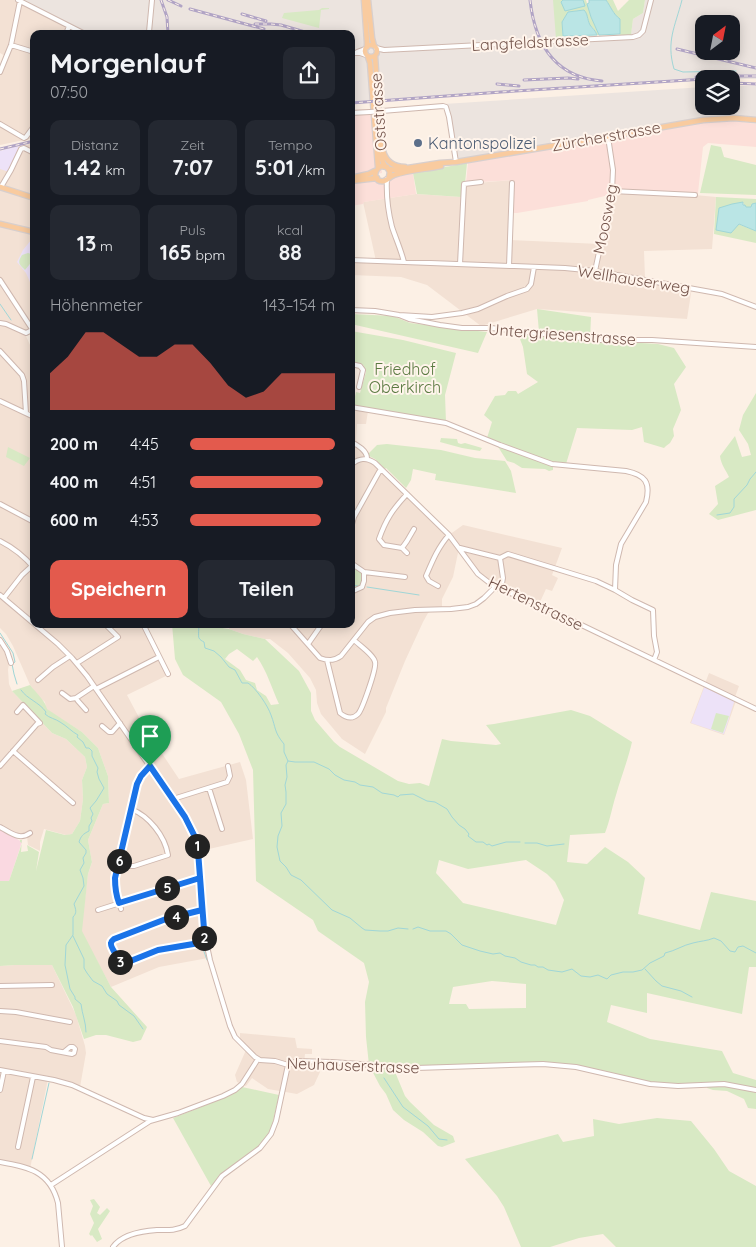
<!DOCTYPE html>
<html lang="de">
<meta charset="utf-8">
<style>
:root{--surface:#171b24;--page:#242831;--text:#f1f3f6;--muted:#9ea1a6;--accent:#e35a4d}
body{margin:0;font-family:Quicksand,sans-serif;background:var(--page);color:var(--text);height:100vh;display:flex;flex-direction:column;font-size:19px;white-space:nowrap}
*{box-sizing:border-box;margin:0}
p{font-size:16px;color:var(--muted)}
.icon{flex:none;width:28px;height:28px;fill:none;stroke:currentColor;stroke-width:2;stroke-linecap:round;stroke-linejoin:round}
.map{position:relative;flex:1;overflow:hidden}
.sheet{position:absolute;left:30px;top:30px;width:325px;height:598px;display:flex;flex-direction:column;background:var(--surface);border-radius:10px;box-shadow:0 2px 12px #0003}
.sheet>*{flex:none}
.needle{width:32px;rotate:32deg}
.buttons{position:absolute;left:695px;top:15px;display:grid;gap:10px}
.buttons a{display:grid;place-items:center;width:45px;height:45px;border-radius:10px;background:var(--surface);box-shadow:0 2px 12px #0003;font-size:25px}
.pin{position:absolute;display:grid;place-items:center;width:42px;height:42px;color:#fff;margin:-51px -21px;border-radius:50% 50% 50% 0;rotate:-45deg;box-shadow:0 0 5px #0007}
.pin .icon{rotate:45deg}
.km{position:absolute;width:25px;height:25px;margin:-12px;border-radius:50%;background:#222;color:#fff;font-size:14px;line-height:25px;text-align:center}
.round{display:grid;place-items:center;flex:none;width:52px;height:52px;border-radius:10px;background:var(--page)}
.headline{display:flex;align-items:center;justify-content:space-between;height:85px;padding:0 20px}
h1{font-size:28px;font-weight:800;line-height:38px}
.figures{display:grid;grid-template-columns:repeat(3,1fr);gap:8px;height:85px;padding:5px 20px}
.figures div{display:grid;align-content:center;border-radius:10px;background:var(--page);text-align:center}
.figures b{font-size:21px;font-weight:800}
.figures small{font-size:14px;font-weight:400}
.figures p{font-size:14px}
.chart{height:140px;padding:10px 20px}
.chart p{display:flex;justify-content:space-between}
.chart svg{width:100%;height:90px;margin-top:5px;fill:var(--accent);opacity:.7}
.cta{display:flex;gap:10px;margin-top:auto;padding:10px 20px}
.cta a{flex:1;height:58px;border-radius:10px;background:var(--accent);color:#fff;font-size:20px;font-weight:800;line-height:58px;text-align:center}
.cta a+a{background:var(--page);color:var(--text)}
ul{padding:0 20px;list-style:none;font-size:16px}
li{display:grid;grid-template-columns:80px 60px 1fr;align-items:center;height:38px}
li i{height:12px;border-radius:6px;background:var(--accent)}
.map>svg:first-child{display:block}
.residential{fill:#f3e1d4}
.commercial{fill:#fcdfd9}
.industrial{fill:#ece4df;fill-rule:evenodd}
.education{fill:#ede2f8}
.medical{fill:#fad9e1}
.green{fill:#d8e9c4;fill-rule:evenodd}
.water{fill:#bae5e5;stroke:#a0d6d7}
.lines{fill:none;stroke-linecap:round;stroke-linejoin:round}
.stream{stroke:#a0d6d7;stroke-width:1}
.minor-casing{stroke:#cfb8af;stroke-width:6}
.major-casing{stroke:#d8cfcd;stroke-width:7}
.minor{stroke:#fff;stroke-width:4}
.major{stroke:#f9cb9f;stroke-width:4.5}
.rail-casing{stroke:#b1a4c5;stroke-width:3}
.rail{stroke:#fff4eb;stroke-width:1;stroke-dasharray:4;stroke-linecap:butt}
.minor-bridge-casing{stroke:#cfb8af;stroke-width:6;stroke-linecap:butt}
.minor-bridge{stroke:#fff;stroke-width:4}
.route-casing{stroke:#fff;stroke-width:10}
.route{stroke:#1a73e8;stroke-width:6}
.service-dot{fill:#5c6f8a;stroke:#fff4eb;stroke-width:2}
.labels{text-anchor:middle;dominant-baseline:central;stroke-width:4;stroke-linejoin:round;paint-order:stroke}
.street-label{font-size:16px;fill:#74544b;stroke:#fff4eb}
.service-label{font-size:16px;fill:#4e5e75;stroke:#fff4eb;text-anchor:start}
.park-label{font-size:16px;fill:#5b7a42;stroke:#fff4eb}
</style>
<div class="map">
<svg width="756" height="1247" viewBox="0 0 756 1247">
<rect width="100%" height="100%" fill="#fcf0e5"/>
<path class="residential" d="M0,0h14l68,34h-48v102l-5,3 -29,6v-74l7,-14 -7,-4z
M34,143v189l-8,1v3l4,9 4,3v276h123l-9,5 22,45 -43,21 16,30 36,54 61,-17 6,18 7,59 -53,12 -2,7 6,74 6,28 -2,-2 -49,9 -48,20 -30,-56 7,-57 4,-12 -4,-22 15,-36 6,-1 -1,-27 -10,-28 -16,-16 -36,-23 -1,-7 -8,-7 -7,-10 -17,-39 -7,-12 -6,-6v-476z
M512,180l-2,60 90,4 12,-53 83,4 21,2 -4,52 -68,2 1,27 47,9 -5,32 -150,-10 -56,17 -54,-41 -26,-8 -50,-2v-15l25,1 -13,-59 53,-8 45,3 3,-13z
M351,406l17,5 -2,13h-9l-1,16 11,18 6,3 76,74 14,-10 99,23 -10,27 6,3 -6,13 -6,-2 -6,13 -17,-4 -28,-11 -17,-13 -19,-26 -6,29 -11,22v10l-10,1 -4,3 -5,9 -18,39 -19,47v4l-21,42 -23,-15 -21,-25 -4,-11 -1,-13 -6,-12 -22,-25 -18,-14h-5l-22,-5 -14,-5 -1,-5h123v-33l11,-4 -11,-24z
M0,639l10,19 -2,12 1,14 3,7 40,42 14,6 19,18 2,10 -5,13 1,19 -3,22 -8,13 -6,1 -22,-6 -4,13v9l-12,-6 -1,-8 -11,1 -16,-9z
M709,673l30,13 -4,11 21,11v3l-20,-10 -12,34 -34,-12z
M15,965h37l24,50 9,31 1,7 -6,34 -32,-8 -18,90 -30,-7v-196z
M240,1033l55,5 2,10 15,1v5h-7l-1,9h16v9l-6,13 -17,9 -29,-5 -16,-11 -6,8 -9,-4 -2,-7 11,-25 -5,-8 -1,-4z"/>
<path class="commercial" d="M376,109l6,64 -31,6v-69z
M720,121h16l20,3v23l-48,-4 -5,4 -5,46 -87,-3 -2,5 -21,5v1l-71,12h-5l2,-33 -48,3 2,-20 236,-41z
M413,173l3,21 -52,8 -1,2 -12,2v-23z"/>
<path class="industrial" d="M14,0h540l3,39 74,-5 2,-15 10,-6 2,-13h111v79h-52v1l-11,1 -125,7 -217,16v-70h-269zM704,24h27v27h-27z
M731,86h25v34l-37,-2 -263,44 -8,-50 -4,-8 260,-17v19h27z"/>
<path class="education" d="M19,146l-10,26 -9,-3v-18z
M32,239h2v52l-8,-18 -9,-11 6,-12z
M705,685l30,14 -11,35 -33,-11z"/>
<path class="medical" d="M0,829l22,13 -13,39h-9z"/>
<path class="green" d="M553,0h10l-2,2 25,-2 5,17 8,18h-2c-2,-5 -4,-7 -7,-10 -3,-6 -2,-11 -7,-15l-15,2 -6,10 1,16 -7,1z
M606,0h7l5,11 11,-11h16l-2,13 -10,6 -2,16h-11v-16c-7,-5 -9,-12 -14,-19z
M322,8h7v1l-8,1 -2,18 -37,-10 2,-5 35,-3z
M711,145l10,2 3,10 32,8v30l-56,-2z
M467,163l-2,20h-3l-1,14 -44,-3 -4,-21z
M716,197l40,2v4l-4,1 -1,3h-6l-2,-5 -12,31 7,-9 18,7v12l-42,-9z
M28,253l6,2 -1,2 1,2 -9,11c-6,-6 -8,-7 -3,-15z
M537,309l54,8 -1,23 68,4 16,4 12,19 -12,17 7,26 -8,19 1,7 -4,7 -4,3 -2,2 -20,-6 -2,-15 -10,3 -55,-2 -11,36 -13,3v3l-4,1 -4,-2 -23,-1 -8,-5 -7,-2 -12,-19 -8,-4 5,-16 -8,-7 11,-19 10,-1 3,-4h8l2,3 20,-12 -11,-8 -4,-27 -5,-13 70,5 -49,-7z
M351,314l42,2 17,7 50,6 27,3 -9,21 -127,-29z
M351,331l52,9 53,13 -11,42 1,27 -93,-16 3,-14 4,1 6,-21 -3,-7 -12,-3z
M756,393v117l-38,10 -9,-6 9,-10 -3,-18 14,-9c-3,-7 -8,-12 -9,-21l15,-20 7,21 9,-2 -3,-11 -9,-14 4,-15z
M441,438l16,1 1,4 3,1 4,-1 17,5 -2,3 -18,-3 -22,-6z
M387,444l54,6 34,8 30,3 6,10 5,22 -81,-13 1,-6 -23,-5 -2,11 -5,8 -20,-20 -1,1 -10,-10 -6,-3 -1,-2 9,-9z
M8,447l22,11 -6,8 -18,-9z
M351,563l13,9v9c-4,5 -6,8 -13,7z
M172,624h30l1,1 26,4 14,5 22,5 34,32 12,22v18l4,9 19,22 6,5 58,34 11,3 11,-1 9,3 13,-47 9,2 45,4 5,-1 -15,-19 8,-1 77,-14 19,6 42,26c-4,18 -11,35 -16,53 -4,13 -6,25 -11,38l-35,2 -3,27 20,2 18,-17 23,15 17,16 -7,36 62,16 11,-38 45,9v66h-7l-7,47 -95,-21v20l-36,-8 -4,17 43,17 72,12 11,22 23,7v29l-8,-1 -4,-9 -17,-8 -14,-1 -6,-2 -1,-4h-56l-74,-17 -33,-3 -150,3 12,29 5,6 24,23 19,11 2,6 -13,5 -4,-1 -15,-14 -19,-12 -11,-10 -7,-16 -6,-8 -11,-21 -3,-28 -1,-35 4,-20 -5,-19 -46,-32 -5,-11 -57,-39 -3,-111 -14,-36 -18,-32 -38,-27 -8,-16zM237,649l16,12 4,-4c10,14 15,32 22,47l-8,1 -5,-9 -9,-6 -2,-7 -9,-3 -6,-10 -15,-11 4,-5zM439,860l29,9 58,-9 21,14 8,8 9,18 -8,25 -93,-22 -27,-30zM492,981l34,3v24l-57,1 -3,-5h-17l4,-17z
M30,685c6,8 15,15 17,24l35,23 16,16 10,28 1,27 -6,1 -15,36 4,22 -4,12 -6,57 29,56 36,40 -6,13 -8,2 -27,-7h-10l-12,4 -11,-32 -21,-42h-37l-15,1v-85h9l13,-38 -2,-1v-2h2l-1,12 7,-1 -1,-6 12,7 -3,19 10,-41 19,5 7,-1 8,-13 3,-22 -1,-19 5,-13 -2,-10 -19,-18 -14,-6 -40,-42z
M716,713l13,3 -6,17 -12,-4z
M242,1087l37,8 -8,35 -5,9 -10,11 -21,14 -24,22 -38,-68 58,-23z
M657,1118l34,3 23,28 15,22 27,15v61h-140l-13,-13 -24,4 -29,9h-29l-17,-40 -7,-11 -32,-37 93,-25 5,8 31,-6 -1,-17 26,5z
M94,1199l6,8 -3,6 3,2 7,-7 3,3 -12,18 4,10 -5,3 -5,-7 -1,1 -2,-2 5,-11 -4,-9 3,-8 -3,-6z"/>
<path class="water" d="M563,0h20l2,6 -20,5 -4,-9z
M589,0h17c5,7 7,14 14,19v15l-21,1 -8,-18 -4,-13 2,-1z
M584,10c4,4 3,9 6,15 3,4 5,5 7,10l-34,1 -1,-14 6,-10z
M743,202v3h2l1,2h5l1,-3 4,-1v28l-17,-7 -8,9 -15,-3 3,-22 13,-4z"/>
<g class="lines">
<path class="stream" d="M682,0c-7,27 -16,41 -8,69l9,3 53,-1
M0,304l11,16
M32,338l2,1
M717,515l13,-2 4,-6v-8l13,-14 3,-6 6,-7
M351,585l7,1
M367,587l52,8
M199,624c0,3 -1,13 0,14 1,2 3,3 5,4l1,6 9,3 7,6 8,10 6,3 7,13h6c8,5 20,23 23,32 5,13 3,17 13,29v8l4,9 -2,4 1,12 -2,8 1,7v12l-5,9 1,13 -4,10 -1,11 3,14 6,6 5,8 10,5 31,30 18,8 12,10 3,2 15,1h8l10,-3 10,1
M0,633l13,20 2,9 -3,2 2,10 3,10
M21,690c6,9 18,12 25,22l-1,2c4,4 11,5 15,8 7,4 12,10 18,13l-1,2 6,5 3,6h3l3,3v5l6,12 -1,4 2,7 5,9 -8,13 -6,7 3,6 -2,4 1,3 -3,5v5c-6,3 -8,5 -10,11l7,8v3l-3,5 1,5 -4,7 3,8 1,8 -10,18c2,6 3,9 -1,13v18l-7,10 -1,20 5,24 5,8v2l6,5c1,10 5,18 5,28
M288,761l7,1h19l15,7 6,6 9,5 11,2 5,3 13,2 9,6 12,2 4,2 2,-2 13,-1 14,7 8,1 12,7 5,8 7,8 6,4 4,5 -1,2 8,6h7l4,3 2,-1 3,2 14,-4h14
M525,843h12l10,3 17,-2
M198,899v9
M199,915l2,25
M413,929l5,-2 12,4h16l5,3 11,11 18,6 13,3 7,-1 5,3 10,2 6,4 10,3h4l3,2h5l5,3 14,2 10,-3 9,7 9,1 8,-2 9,4 4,-4 12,-3h10l9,-2 8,-7 14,-7 1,-3c10,-2 18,-8 28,-10 7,-2 14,-2 21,-5l7,3 9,10 5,1 3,-5 5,-1 13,7
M73,936l11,23v9l3,5 6,8 9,5 5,8 10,7 2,4 15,11 9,13
M202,946l5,14
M645,969l11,12 6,5 19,5 11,6
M384,1078l19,29 25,19 11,13 8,1
M32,1159l17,-76"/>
<g class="minor-casing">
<path id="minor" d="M18,0l67,34
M149,32l3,-32
M66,34l3,-8
M145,34l4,-2 4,2
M11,45l23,7
M376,48l8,2 249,-13 6,-2 4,-4 8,-31
M357,52l8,-3
M351,53h9l6,2
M0,72l11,-27 9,-44
M382,111l61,-5 3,1 3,10 7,45
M351,113l19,-1
M0,124l24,14 2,-1 8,-11
M387,179c-1,17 1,32 5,48 4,12 9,23 12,35
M1,187l10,-17 10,-21 3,-1 10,5
M612,191l83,4
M34,215l-1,12 1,8
M351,260l214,8 30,3 127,23 34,13
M460,264l4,-80 17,-2
M509,266l3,-83
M595,271l17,-80 1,-21 -5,-33
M0,280l34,52
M351,310l24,1 24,4 33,2 30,-4 16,-4 29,-13 20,-7 4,-5 3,-17
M399,315l10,4 31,6 22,3h29l108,12h53l104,7
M0,323l6,1 20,9 6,-3
M0,351l22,24 2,6 2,32
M351,364l9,2 3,4 -4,17
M0,401l34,16
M351,407l95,16 54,22 52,19 74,7c19,4 25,11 20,31l-25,42 -5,21 -1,25 17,10 21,10 1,26 3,16 -3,8
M351,442c7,3 16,9 16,16
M351,465c8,-7 15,-8 24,-2l74,72 29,39 9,7 8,6 45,18 216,104
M407,494c-14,15 -21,25 -28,45l5,6 18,3 5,-7 7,-12
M0,504l34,18
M351,528l3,-11 25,-45 2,-3
M0,541c14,7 24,15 34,27
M402,548l5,5
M460,548l40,10 8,-4 88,27 19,9
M500,558l3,20 -2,11
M351,563l13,9 41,5
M438,586l-9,-5 -3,-5c6,-14 12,-29 23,-41
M351,592l11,-5 2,-6v-9
M0,595l58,49 14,14 15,18 98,141 10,18 2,10 7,87 6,28 20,66 5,11 20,20 5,3 15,1 13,4 9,-4 35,1 84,6 127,-4 33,3 74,17 28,2 46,-2 32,6
M4,598l18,-23 12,-11
M143,624l25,50
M290,624l30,34c8,3 14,3 21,-2l27,-34 7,-5 15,-4 25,-3 36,-1 17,-2 8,-3 8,-6 11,-11
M0,640l7,11 4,12
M308,644l14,-20
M327,660l13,53c5,4 12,7 18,1 4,-4 19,-46 17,-52 -1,-7 -16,-17 -21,-22
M77,663l41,-26 -13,-13
M38,680l15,-13 17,-11
M96,689l63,-32
M62,693l8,6 6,-1
M86,710l-8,-9 -2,-3 18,-12
M102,726l7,6h3l8,-9
M13,751l60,52
M0,766l37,-42 3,-1 -17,-18 -6,7
M209,788l13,41
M173,799l54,-17 3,-6 -2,-10
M0,827c10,5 19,14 30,6
M118,864l10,2h6l34,-11c-3,-19 -19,-39 -37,-46
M121,909l-5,-18 -1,-13 22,-94 4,-8 9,-9
M98,910l101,-32
M202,910c-26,7 -51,14 -76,24 -4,2 -11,3 -14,7 -4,5 6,19 11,23l35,-14 47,-8
M0,986l52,-1
M0,1011l16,1 54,10
M0,1041l46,6 5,3 21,4 2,-1 1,-4 -2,-2h-3l-6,5
M0,1070l54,10 18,5 72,33 9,2
M0,1090l4,-19
M18,1147l15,-70
M0,1162c28,5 50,9 58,41l4,44
M51,1185l99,-64 28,-8 45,-17 12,-6 7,-6 16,-25
M113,1247c9,-13 29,-16 44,-17 10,0 18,1 28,-4l37,-50 38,-28 11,-14 5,-13 12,-56"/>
</g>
<g class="major-casing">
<path id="major" d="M364,0l3,42v5
M368,0l4,38 2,8
M365 51a6 6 0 1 1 12 0a6 6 0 1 1-12 0Z
M375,56l6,88c-1,8 0,16 4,22
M368,57l2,6 8,104
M383,151c3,11 11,16 22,16
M389,169l6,1 45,-7 16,-1 126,-21 121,-21 31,-2 22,2
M389,177l1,-5 -3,-5 -6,-1c-9,5 -7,17 3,15 4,-1 6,-5 10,-6 14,-5 32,-6 47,-9
M351,178l18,-4 6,-3
M351,181l26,-3
M0,187l34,11
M0,224l34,8"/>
</g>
<use href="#minor" class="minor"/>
<use href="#major" class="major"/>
<g class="rail-casing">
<path id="rail" d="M161,0l6,17 1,17
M168,0l13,6
M530,0c5,44 24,77 72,81
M190,9l74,20
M242,14l24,7
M255,24h16l10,1 31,9
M677,49l79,19
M696,77l38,-1h22
M524,80l44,-2 10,1
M731,83l25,1
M497,84l22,2
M351,103l150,-11 203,-13
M0,149l34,-8"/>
</g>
<use href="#rail" class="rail"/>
<g class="minor-bridge-casing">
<path id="minor-bridge" d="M370,112l12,-1"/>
</g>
<use href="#minor-bridge" class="minor-bridge"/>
</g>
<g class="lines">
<g class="route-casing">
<path id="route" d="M150,766l35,51 9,18 4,16 7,91 -47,8 -35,14c-3,-3 -13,-17 -12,-21 0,-2 2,-3 3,-4l52,-20 36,-9 -2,-32 -81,25c-3,-8 -4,-16 -4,-25l22,-94 4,-8 9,-10"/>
</g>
<use href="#route" class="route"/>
</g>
<circle class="service-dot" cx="418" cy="143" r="5"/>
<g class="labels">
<g class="street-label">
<text transform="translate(530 42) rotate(-3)">Langfeldstrasse</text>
<text transform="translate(378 112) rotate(-94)">Oststrasse</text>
<text transform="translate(606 136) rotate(-10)">Zürcherstrasse</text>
<text transform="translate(605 219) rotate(-79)">Moosweg</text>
<text transform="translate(634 279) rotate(9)">Wellhauserweg</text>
<text transform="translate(562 334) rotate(4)">Untergriesenstrasse</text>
<text transform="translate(536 603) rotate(26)">Hertenstrasse</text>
<text transform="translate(353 1065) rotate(2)">Neuhauserstrasse</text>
</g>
<g class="service-label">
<text x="428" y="143">Kantonspolizei</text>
</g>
<g class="park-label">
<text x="405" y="369">Friedhof<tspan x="405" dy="18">Oberkirch</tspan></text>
</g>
</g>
</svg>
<div class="buttons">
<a><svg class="needle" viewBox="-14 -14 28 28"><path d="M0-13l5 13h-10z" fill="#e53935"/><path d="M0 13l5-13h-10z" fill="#9ea1a6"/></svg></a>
<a><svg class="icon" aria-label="layers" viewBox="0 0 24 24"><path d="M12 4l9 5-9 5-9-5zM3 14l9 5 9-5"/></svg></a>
</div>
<div class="pin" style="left:150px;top:766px;background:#1e9e55"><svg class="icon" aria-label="arrive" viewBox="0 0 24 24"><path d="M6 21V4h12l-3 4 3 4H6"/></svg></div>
<b class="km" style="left:197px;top:846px">1</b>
<b class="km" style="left:204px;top:938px">2</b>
<b class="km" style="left:120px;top:962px">3</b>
<b class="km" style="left:176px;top:917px">4</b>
<b class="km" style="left:167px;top:888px">5</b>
<b class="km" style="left:119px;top:861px">6</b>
<section class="sheet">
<div class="headline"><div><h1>Morgenlauf</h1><p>07:50</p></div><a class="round"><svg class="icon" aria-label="share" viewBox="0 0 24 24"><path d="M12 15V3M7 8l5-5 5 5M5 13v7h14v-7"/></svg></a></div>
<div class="figures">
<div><p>Distanz</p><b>1.42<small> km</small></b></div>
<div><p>Zeit</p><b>7:07</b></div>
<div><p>Tempo</p><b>5:01<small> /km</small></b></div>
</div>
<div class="figures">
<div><b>13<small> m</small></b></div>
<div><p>Puls</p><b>165<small> bpm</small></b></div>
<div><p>kcal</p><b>88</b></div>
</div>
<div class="chart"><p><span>Höhenmeter</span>143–154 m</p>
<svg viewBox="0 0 160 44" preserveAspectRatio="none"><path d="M0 44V26L10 18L20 6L30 6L40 12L50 18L60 18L70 12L80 12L90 21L100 32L110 38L120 35L130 26L140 26L150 26L160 26V44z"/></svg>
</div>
<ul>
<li><b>200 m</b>4:45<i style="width:100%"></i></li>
<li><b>400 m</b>4:51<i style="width:92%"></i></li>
<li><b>600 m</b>4:53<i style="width:90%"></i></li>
</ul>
<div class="cta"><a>Speichern</a><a>Teilen</a></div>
</section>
</div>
